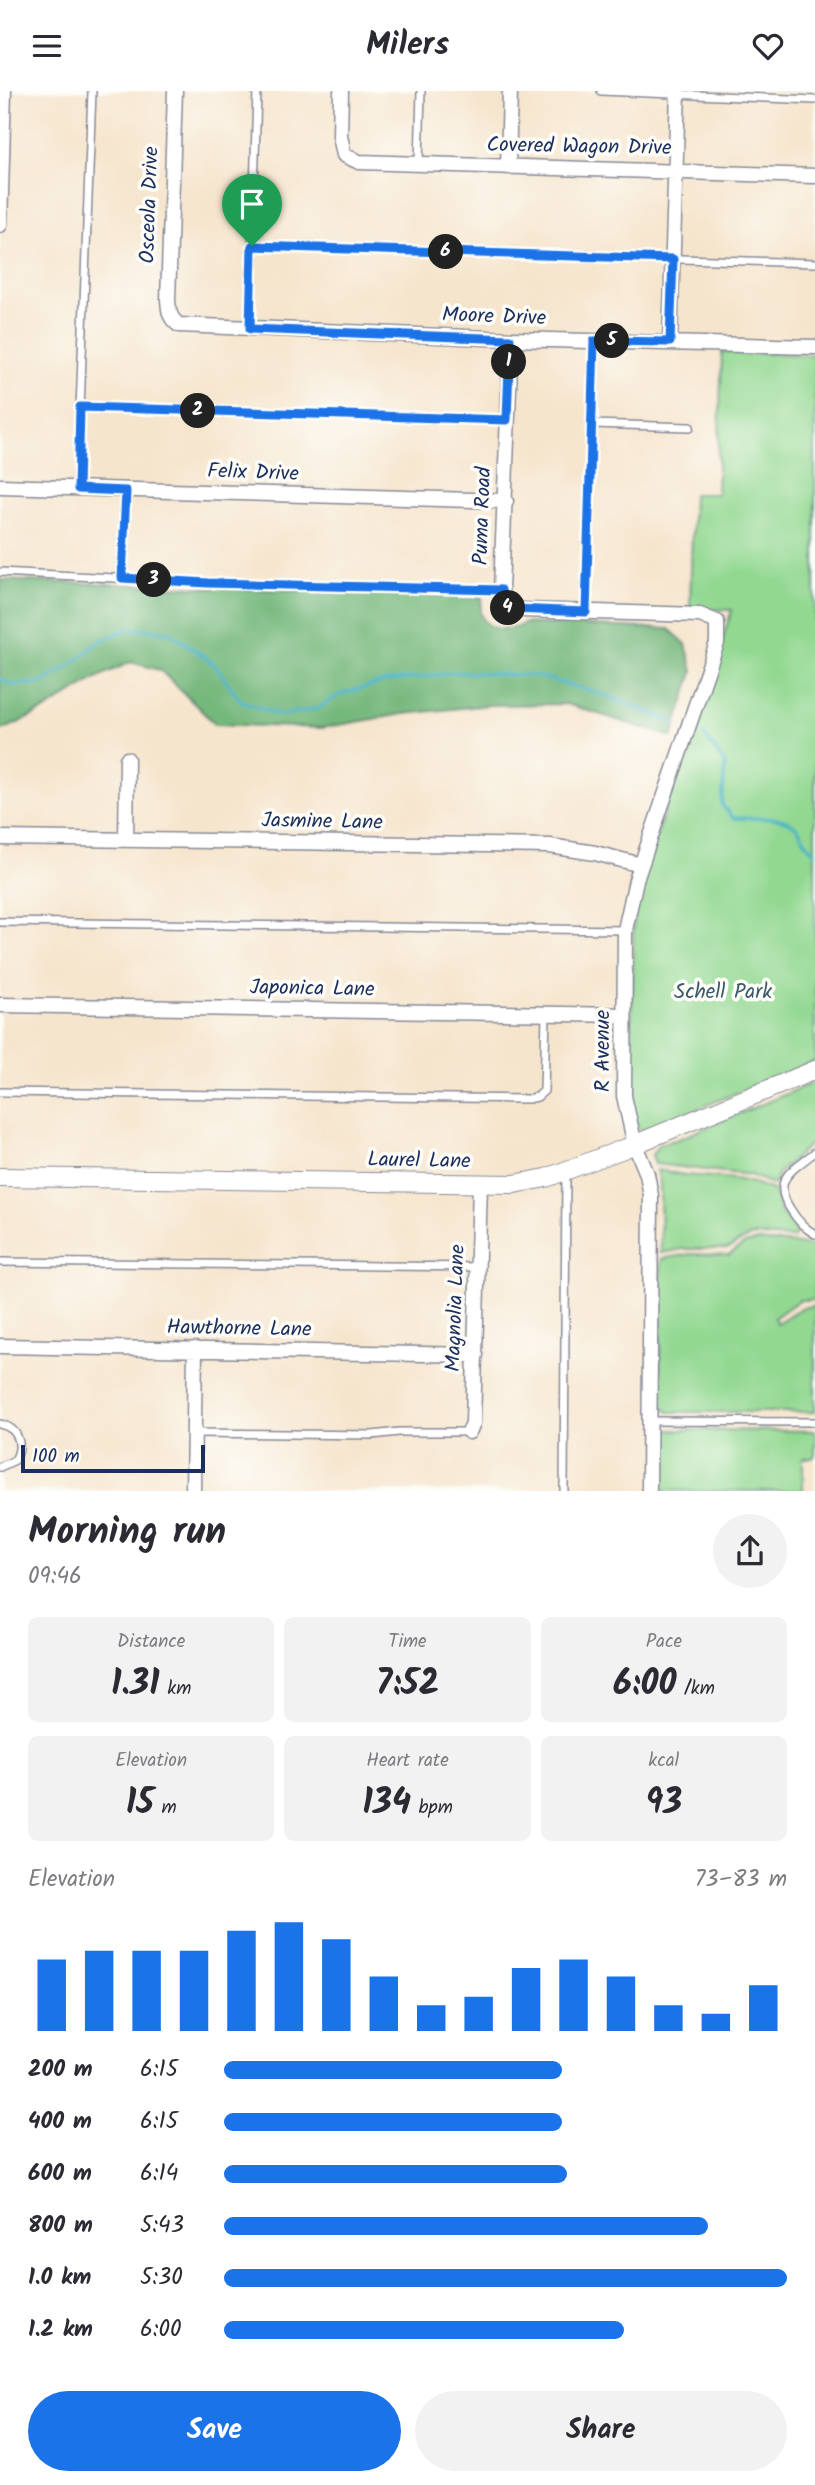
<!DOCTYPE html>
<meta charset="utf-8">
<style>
:root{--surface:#fff;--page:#f2f2f3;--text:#2b2b33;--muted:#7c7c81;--accent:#1a73e8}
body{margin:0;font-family:Kalam,sans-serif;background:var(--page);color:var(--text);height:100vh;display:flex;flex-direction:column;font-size:26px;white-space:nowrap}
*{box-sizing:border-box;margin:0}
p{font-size:23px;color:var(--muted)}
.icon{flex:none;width:38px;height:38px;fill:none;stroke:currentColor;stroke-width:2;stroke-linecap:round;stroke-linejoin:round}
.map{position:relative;height:1400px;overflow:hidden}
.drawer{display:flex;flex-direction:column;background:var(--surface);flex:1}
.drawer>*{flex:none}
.scale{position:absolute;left:21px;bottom:18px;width:184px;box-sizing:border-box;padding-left:7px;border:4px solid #1b2f5e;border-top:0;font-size:19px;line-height:24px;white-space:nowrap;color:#1b2f5e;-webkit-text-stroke:5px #fdfcf7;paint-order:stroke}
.pin{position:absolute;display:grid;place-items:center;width:60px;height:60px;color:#fff;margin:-72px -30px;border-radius:50% 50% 50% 0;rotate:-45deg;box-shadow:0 0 7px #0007}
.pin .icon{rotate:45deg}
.km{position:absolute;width:35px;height:35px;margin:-18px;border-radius:50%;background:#222;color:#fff;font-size:19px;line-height:35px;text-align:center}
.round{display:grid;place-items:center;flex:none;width:74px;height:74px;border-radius:37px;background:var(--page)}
.summary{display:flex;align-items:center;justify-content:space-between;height:119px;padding:0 28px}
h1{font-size:38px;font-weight:700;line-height:52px}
.figures{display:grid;grid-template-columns:repeat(3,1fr);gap:10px;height:119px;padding:7px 28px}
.figures div{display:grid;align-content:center;border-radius:10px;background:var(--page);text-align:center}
.figures b{font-size:35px;font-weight:700}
.figures small{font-size:19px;font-weight:400}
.figures p{font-size:19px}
.chart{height:196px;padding:14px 28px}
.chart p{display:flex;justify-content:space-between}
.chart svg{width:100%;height:126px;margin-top:7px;stroke:var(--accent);stroke-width:6}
.button{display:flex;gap:14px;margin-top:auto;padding:14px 28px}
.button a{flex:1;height:80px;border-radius:42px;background:var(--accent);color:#fff;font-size:28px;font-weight:700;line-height:80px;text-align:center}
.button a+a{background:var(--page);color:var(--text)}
ul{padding:0 28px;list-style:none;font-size:23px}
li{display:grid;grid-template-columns:112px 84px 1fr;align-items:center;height:52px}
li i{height:18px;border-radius:9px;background:var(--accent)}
header{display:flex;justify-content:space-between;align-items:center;height:91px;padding:0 28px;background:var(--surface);font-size:32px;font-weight:700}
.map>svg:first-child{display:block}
.green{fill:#92d891;stroke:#568478;stroke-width:2}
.forest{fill:#75b87b;stroke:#48746c;stroke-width:2}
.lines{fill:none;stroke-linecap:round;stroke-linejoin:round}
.stream{stroke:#48b2c7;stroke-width:3.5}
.service-casing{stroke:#888a96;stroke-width:10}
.minor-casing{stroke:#888a96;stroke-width:17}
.tertiary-casing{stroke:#888a96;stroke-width:20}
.service{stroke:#fff;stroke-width:7}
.minor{stroke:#fff;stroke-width:14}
.tertiary{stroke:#fff;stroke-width:18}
.route-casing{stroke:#fff;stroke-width:14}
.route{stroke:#1a73e8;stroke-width:9}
.labels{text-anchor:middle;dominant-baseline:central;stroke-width:7;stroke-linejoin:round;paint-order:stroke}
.street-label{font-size:21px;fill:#1b2f5e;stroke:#fdfcf7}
.park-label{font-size:21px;fill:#39596b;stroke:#fdfcf7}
</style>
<header><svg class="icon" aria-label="menu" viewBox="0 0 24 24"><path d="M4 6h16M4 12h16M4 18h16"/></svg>Milers<svg class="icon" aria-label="heart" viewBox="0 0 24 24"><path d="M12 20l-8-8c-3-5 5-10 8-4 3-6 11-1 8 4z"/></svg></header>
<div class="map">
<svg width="815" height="1400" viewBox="0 0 815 1400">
<rect width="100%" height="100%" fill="#fdfcf7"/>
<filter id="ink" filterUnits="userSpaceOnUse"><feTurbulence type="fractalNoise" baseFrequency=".0143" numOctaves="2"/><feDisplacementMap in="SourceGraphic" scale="14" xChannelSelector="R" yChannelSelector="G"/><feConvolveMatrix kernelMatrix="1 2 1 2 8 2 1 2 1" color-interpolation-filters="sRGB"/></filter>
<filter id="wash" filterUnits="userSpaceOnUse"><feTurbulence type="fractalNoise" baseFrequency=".00686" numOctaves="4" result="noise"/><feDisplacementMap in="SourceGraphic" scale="28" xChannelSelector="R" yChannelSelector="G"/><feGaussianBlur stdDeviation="1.57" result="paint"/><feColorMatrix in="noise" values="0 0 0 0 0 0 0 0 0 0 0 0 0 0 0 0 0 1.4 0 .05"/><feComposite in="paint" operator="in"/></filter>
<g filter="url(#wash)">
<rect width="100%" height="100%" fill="#f6e5cd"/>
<path class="green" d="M722,261l93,3v706l-172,70 -4,-2 -9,-22 4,-204 98,-293 -42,-1 3,-115h24z
M815,991v58l-36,32 -5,13 -24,-10 -95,-11 -3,-9 7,-11 20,-5z
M657,1079c9,1 19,4 28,5 33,3 57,1 89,16l6,20 17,21 -4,6 -42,-2 -24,13h-45l-21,4 -1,-71z
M758,1150c19,3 39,0 57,7v52h-16l-25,18 3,5 24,-15 14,-2v106h-146l-9,-7 1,-146 29,-5 39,1 16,-11z
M670,1339l145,1v23l-2,4h-10v33h-144l1,-54z"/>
<path class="forest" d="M0,489l482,17c0,5 -2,13 -1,17 6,19 31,17 44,9l144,6 17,15 7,28 -21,65 -106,-33 -76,1 -87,9 -82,14 -106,-4 -55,-54 -29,-8 -33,15 -53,33 -40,19h-5z"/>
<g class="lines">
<path class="stream" d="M0,588l14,6 28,-2 31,-20 27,-22 30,-13 40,4 44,32 27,37 39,14 37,-6 22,-14 45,-13 75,-10 78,4 65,18 73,29
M704,644l21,29 -3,41 11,13c19,2 53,-5 65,11 7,9 7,17 17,23"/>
</g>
</g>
<g filter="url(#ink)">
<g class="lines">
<g class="service-casing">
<path id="service" d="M601,0l214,9
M419,72l2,-72
M252,155l563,17
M250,237l7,-237
M80,316l427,13
M591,333l99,3
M77,398l15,-398
M0,481l208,11 293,7
M122,487l4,-88
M586,520l8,-270
M0,831l625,8
M0,1001l528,7 9,-2 7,-6 2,-76
M815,1061c-22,18 -45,27 -24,58 6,10 13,18 24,24
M0,1171l479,5
M650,1330l165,1
M0,1333c18,4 24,20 15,36l-15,7
M194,1342l178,2 27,-3h70
M564,1400l2,-318"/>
</g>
<g class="minor-casing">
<path id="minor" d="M175,0l-7,209c1,11 1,18 11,25l332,14 304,8
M341,0l-1,45 4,19 15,7 456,14
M508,76l2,-76
M0,134l4,-134
M511,248l-10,251c2,17 7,19 24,20l175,5 17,7v21l-81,237 -11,50 -1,166 11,49 12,29 4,22 -2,295
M670,251l8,-251
M0,395l506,15
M0,747l550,8 45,7 46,12
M126,749l1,-81
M0,914l624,10
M0,1255l476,9
M469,1341l4,-9 7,-238
M193,1400l2,-142"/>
</g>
<g class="tertiary-casing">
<path id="tertiary" d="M0,1086l514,7 32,-6 80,-30 189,-78"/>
</g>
<use href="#service" class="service"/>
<use href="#minor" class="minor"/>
<use href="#tertiary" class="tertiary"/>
</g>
</g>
<g class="lines" filter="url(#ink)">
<g class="route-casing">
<path id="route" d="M252,155l421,13 -3,83 -76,-1 -8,271 -73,-3 -10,-6 -2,-13 -293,-7 -86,-5 4,-87 -48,-2 2,-82 427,13 3,-81 -260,-10z"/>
</g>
<use href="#route" class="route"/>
</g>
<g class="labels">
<g class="street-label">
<text transform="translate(579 56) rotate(1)">Covered Wagon Drive</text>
<text transform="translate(150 114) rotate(-88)">Osceola Drive</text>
<text transform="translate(494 226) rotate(2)">Moore Drive</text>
<text transform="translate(253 382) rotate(2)">Felix Drive</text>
<text transform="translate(483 425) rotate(-88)">Puma Road</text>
<text transform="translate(322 731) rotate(1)">Jasmine Lane</text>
<text transform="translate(312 898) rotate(1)">Japonica Lane</text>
<text transform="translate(603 960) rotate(-90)">R Avenue</text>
<text transform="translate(419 1070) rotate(1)">Laurel Lane</text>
<text transform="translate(456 1217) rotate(-88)">Magnolia Lane</text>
<text transform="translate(239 1238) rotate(1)">Hawthorne Lane</text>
</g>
<g class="park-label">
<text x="723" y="901">Schell Park</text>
</g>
</g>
</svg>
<div class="scale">100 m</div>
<div class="pin" style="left:252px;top:155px;background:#1e9e55"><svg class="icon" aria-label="arrive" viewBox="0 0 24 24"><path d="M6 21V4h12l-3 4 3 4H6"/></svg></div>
<b class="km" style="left:509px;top:271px">1</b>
<b class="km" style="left:198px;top:320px">2</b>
<b class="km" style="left:154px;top:489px">3</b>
<b class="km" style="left:508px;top:517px">4</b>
<b class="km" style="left:612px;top:250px">5</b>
<b class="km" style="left:446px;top:161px">6</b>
</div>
<section class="drawer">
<div class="summary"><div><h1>Morning run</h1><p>09:46</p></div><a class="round"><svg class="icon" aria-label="share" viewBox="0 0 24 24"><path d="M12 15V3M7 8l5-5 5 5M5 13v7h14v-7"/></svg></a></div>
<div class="figures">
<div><p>Distance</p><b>1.31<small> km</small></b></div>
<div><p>Time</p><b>7:52</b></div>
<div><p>Pace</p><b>6:00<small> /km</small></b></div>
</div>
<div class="figures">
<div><p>Elevation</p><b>15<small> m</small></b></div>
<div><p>Heart rate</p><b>134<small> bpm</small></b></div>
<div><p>kcal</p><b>93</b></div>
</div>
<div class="chart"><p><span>Elevation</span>73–83 m</p>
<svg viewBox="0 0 160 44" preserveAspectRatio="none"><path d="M5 44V19M15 44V16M25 44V16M35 44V16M45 44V9M55 44V6M65 44V12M75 44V25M85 44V35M95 44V32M105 44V22M115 44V19M125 44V25M135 44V35M145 44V38M155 44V28"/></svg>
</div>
<ul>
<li><b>200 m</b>6:15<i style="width:60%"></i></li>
<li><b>400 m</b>6:15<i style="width:60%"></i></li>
<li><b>600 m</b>6:14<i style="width:61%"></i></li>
<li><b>800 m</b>5:43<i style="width:86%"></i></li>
<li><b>1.0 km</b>5:30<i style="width:100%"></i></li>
<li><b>1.2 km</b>6:00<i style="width:71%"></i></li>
</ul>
<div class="button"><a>Save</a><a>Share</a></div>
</section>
